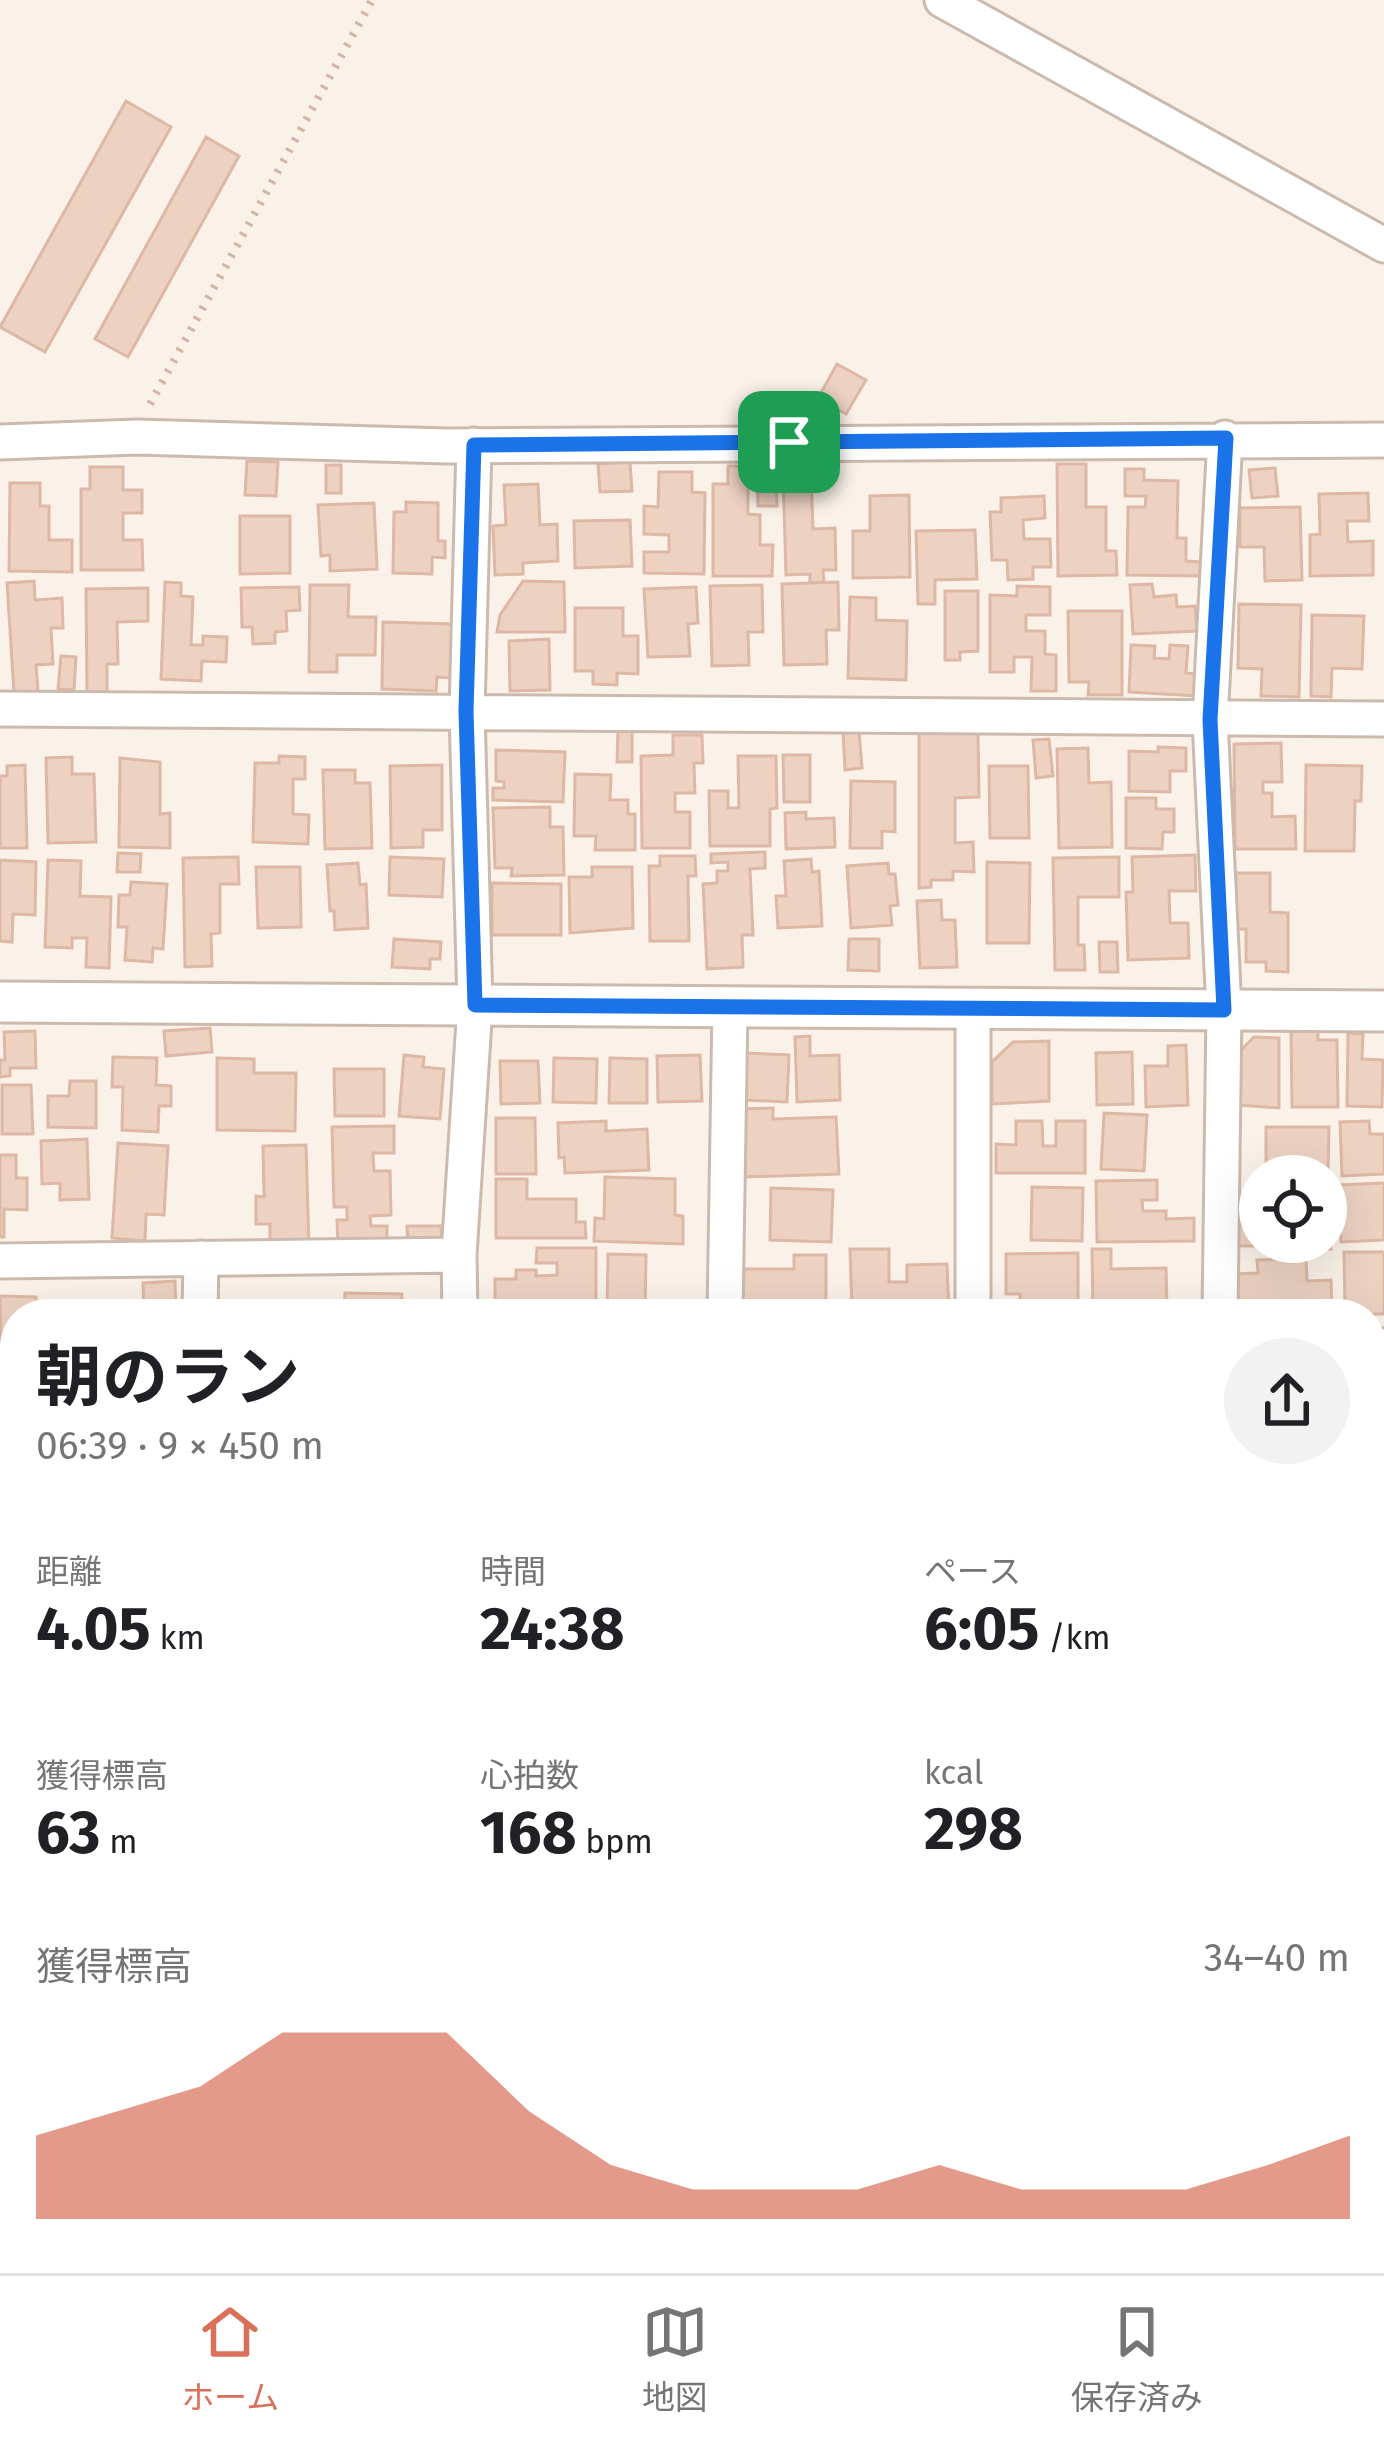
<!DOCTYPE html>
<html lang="ja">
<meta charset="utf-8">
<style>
:root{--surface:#fff;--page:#f2f2f2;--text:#202124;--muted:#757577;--line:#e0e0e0;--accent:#d97059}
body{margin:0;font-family:"Fira Sans","Noto Sans JP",sans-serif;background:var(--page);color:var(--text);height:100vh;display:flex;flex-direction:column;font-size:45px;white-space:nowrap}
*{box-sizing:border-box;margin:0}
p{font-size:39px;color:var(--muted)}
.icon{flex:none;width:66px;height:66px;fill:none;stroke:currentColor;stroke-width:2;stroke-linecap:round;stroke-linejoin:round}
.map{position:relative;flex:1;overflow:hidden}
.sheet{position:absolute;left:0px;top:1299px;width:1386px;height:975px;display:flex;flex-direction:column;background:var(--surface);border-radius:48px 48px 0 0;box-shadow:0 12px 48px #0002}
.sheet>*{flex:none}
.buttons{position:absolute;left:1239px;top:1155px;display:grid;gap:24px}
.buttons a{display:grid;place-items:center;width:108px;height:108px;border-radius:50%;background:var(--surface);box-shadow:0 12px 48px #0002;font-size:60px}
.pin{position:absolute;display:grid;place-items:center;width:102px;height:102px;color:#fff;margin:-51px;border-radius:24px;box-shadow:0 6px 18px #0006}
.round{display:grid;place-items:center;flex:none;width:126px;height:126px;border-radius:63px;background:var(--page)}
.headline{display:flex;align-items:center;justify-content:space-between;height:204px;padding:0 36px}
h1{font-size:66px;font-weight:700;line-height:90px}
.figures{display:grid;grid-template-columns:repeat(3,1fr);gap:18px;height:204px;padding:12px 36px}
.figures div{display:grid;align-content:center}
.figures b{font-size:60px;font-weight:700}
.figures small{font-size:33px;font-weight:400}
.figures p{font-size:33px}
.chart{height:336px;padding:24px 36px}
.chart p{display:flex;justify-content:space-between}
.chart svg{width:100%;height:216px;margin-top:12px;fill:var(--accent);opacity:.7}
.dock{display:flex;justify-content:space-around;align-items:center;height:168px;border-top:3px solid var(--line);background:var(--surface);font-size:33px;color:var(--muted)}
.dock a{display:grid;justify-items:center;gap:6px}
.dock .selected{color:var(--accent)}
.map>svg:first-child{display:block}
.education{fill:#efe4f7}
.grass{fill:url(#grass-tufts)}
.building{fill:#edd2c2;stroke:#deb8a4;stroke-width:3}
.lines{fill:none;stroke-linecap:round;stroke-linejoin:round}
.minor-casing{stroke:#ccbaaf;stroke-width:39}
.tertiary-casing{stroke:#ccbaaf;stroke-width:45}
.path{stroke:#d2b5a5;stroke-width:8;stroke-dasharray:3 9;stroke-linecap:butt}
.minor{stroke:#fff;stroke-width:33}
.tertiary{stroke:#fff;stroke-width:39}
.route-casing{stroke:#fff;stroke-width:24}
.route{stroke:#1a73e8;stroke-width:15}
</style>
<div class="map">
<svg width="1384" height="2273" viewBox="0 0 1384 2273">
<defs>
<pattern id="grass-tufts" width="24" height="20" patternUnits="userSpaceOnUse" patternTransform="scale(3)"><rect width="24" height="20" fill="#d5e7c7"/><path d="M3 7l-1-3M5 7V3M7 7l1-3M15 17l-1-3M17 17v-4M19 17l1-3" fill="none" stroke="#b1bea4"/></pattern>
</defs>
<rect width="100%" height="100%" fill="#faf2e8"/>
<path class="education" d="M0,2047h15v185h-15z"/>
<path class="grass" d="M0,2232h15v27h160v14h-175z"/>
<path class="building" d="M126,101l45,26 -126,225 -45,-25z
M206,137l33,19 -111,201 -33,-18z
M837,364l29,16 -20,34 -28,-16z
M247,461l31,1 -2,34 -31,-1z
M630,462l2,29 -32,1 -2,-28z
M1057,464h29v43h20v44h10l1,24 -59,1z
M326,465h15v28h-15z
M728,466h20v48l12,1v30h13l-1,31h-59v-92h15z
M90,467h33v23h19v23h-19v27h19l1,30h-62v-81h9z
M757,468h19l1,38h-19z
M1275,468l3,28 -26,2 -3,-28z
M1125,469h19v11l34,1 -1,57h9v23l15,1v14l-74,-1 1,-68h17l1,-11h-21z
M659,472h33v20l13,1 -1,81 -60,-1v-21h25v-17l-25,-1v-28l14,1z
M811,474l2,55 22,-1 1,42h-13l1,12 -14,1v-9l-24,1 -3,-100z
M10,483h30v23h9v34h23v32l-63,-1z
M538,484l2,41 17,-1 1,37 -35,2v11l-28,1 -2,-49 13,-1 -2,-40z
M1368,493l1,28h-22l1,21 25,-1v34l-63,1v-41l10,-1 -1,-40z
M909,495l1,82 -57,1v-47h17v-35z
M1044,496l1,22 -22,2 1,19h26l1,28h-18v12l-25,1 -1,-20h-15l-2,-48h11v-14z
M406,502l32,1v38h7v17l-13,-1v17l-39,-1 1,-61h12z
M374,503l3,66 -47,2v-16l-9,1 -3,-51z
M1300,507l2,73 -37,1 -1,-34h-24v-39z
M240,516h50v57l-50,1z
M630,520l2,46 -57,2 -1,-47z
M975,530l2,49 -42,1v24h-17l-2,-73z
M34,581l1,19 27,-2 1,30h-12l2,36 -17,1 2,26 -24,2 -7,-110z
M523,581l41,1 1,50h-68l3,-17z
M165,582l16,1v13l12,1 -2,48h12v-9l24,1 -1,25 -24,-1 -1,20 -40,-2z
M838,582l1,48h-13l1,34 -43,1 -2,-81z
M1152,584l2,13 22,-2 1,12 18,-1 2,25 -64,3 -3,-49z
M310,585h39l-1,32h28l-1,38h-38v17h-28z
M762,585l1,47h-15l1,33 -37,1 -2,-80z
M1017,586l33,1v28h-24v16h19v23l11,1v36h-25l1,-34h-18v15h-24v-77l27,1z
M299,587l1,23 -14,1 1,20 -12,1v11l-22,1 -1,-17h-10l-1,-39z
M696,587l2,36 -10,1 2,32 -42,1 -4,-68z
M148,588v33l-31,1 1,42h-11v29h-20l-1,-104z
M945,591h33v60l-18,1v8h-15z
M850,597l26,1v22l31,1 -1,59 -58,-2z
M1239,604l62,1 -2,92 -38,-1 1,-27 -24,-1z
M575,608h48v28h15v38l-21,-1v12l-24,-1v-13h-18z
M1068,611h54v84h-34l1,-13h-20z
M1312,615l52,1 -2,53 -30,-1 -1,29 -20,-1z
M383,622l71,2 -1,54 -16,-1 -1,14 -54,-2z
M549,639l1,51 -40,1 -1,-50z
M1131,645l24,1 -1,12 15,1 1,-14 18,1 -2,27 12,1 -2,22 -67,-4z
M61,656l15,1 -2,33 -16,-1z
M618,730l14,1v31h-15z
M859,731l3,37 -17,2 -2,-38z
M919,733h59l1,64 -24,1v45l18,-1 1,30 -21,-1v9h-22v7l-12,1z
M673,735h29l1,28h-9l1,30h-20v19h15v36h-48l-1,-92 32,-1z
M1049,739l4,37 -17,2 -3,-38z
M1281,743l1,39h-19v11h9v24l23,-1 1,33h-61l-1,-105z
M1158,747l28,1v23h-16v21l-41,-1v-40l29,1z
M1088,748l1,35 22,-1 1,65 -53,1 -2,-99z
M496,750l69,2 -2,50 -70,-2v-12h11v-6l-8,-1z
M783,755h27v47h-26z
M279,756l26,1v22h-12v35l16,1 -1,29 -55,-2 2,-79h24z
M738,756h38l1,52 -7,1v37h-60l-1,-55h19v17h11z
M72,757v17h22l2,68 -48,1 -2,-85z
M120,758l40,4v52l10,-1v35l-51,-1z
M25,765l2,83h-27v-72h7v-10z
M442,765v65h-19v17l-32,1 -1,-82z
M1306,765l56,1 -1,35h-6l-1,50h-49z
M989,766h39l1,72h-39z
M323,770h32v13h15l2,65 -47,1z
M575,774l36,1 -1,25h18v14h7v36h-40l1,-14h-22z
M851,781l44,1v50l-13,-1v17h-32z
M1126,798h30v11h18v23h-11l-1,17 -36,-1z
M550,807v20h13l1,48 -53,1 1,-8h-17l-2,-60z
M806,812v7l28,-1 1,29 -49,2 -1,-36z
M765,852v16l-15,1 3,66h-11l1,32 -36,2 -4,-85 14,-1v-12h11v-9l-17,1v-9z
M118,853l23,1 -1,18h-23z
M1195,855l1,36h-27l1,32h18l1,35 -61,2 -2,-68h7l-1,-35z
M660,856h35l1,20h-8l1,65h-39l-1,-75h11z
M238,857l1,27h-19v49l-9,1 1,32 -27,1 -2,-109z
M390,857l54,2 -2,38 -53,-2z
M1119,857v40h-41v48h6l1,25h-30l-2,-112z
M811,859l1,13 7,-1 3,55 -44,2 -2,-32h10l-2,-35z
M0,860l36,2 -1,53 -22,-1 -1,28 -12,-1z
M48,860l33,1 -1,35 31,1 -2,71 -23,-1 1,-29h-15v10l-27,-1z
M987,862l43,1 -1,80h-42z
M358,863l2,22 6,-1 2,44 -33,2 -1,-19h-4l-3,-46z
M888,863l1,11h6l3,31 -8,1 2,19 -41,3 -4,-62z
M256,867h44l1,60 -43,1z
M592,867h40l1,61 -63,5 -1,-56h23z
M1236,873h34v39l18,1v59l-22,-1v-9h-20v-33h-10z
M131,882l36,2 -4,65 -10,-1 -1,14 -27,-2 2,-33h-9l1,-32h11z
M492,883l69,1v51h-69z
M941,900l1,20h13l2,47 -37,1 -3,-67z
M394,939l47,3 -1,17h-10v10l-38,-2z
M849,939h30v32l-31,-1z
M1099,942h18l1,30h-18z
M210,1028l2,24 -46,4 -2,-25z
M1318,1028v12h19l1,67h-46l-1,-78z
M35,1031l1,37h-26v8l-10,1v-17h5l-1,-28z
M1348,1033l15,1 -1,25 21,1 -1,47 -35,-1z
M810,1036v20l29,-1 1,45 -43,2 -2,-65z
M1254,1037l25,1v70l-41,-3v-52z
M1049,1041v60l-57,3v-42l21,-20z
M1186,1045l2,60 -42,2 -1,-41h23v-20z
M1132,1052l1,52 -36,1 -1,-52z
M745,1053l44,2 -2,47 -44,-2z
M404,1055l20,2 -1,10 21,2 -4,50 -41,-3z
M700,1055l2,46 -44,1 -1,-46z
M113,1057l44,1 -1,27 15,1v20h-12l-1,26 -36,-2 1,-43h-11z
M217,1058l37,1v14h42l-1,58 -78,-1z
M554,1058l43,1 -1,44 -43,-1z
M610,1058l37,1v44h-38z
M500,1061h38l2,42 -39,1z
M334,1069h50v47h-49z
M70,1081h26v47l-48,-1v-31h21z
M2,1085h29l2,49h-31z
M773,1108v11l63,-2 3,57 -95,3 -2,-68z
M1104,1113l43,2 -3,56 -43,-2z
M496,1118h39l1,56h-40z
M606,1121v10l41,-2 2,41 -84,3 -1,-16 -5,1 -1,-35z
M1016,1121h26l1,25h13v-25h29v52h-89v-29l20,1z
M1369,1121l1,13h14v40l-42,2 -2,-54z
M394,1126v27h-21l1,18h16l1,44 -21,1 1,10h16v20l-49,1 -1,-27h10v-13h-13l-2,-80z
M1266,1127h63l-1,46h-62z
M87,1139l2,60 -29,1v-17l-18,1 -1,-43z
M118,1143l50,3 -4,69 -18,-1 -1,27 -33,-3z
M306,1145l3,103 -39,1v-25h-14v-28l8,1 -1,-51z
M0,1155h16v23h11v32l-23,-1v28h-4z
M605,1177l70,2v36l8,1v28l-89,-3 1,-23 9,1z
M496,1179h31v20h49v23h9l1,16h-90z
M1157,1180v20h-15l1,11h23v8l28,-1v23l-97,1 -1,-61z
M1328,1183l3,66 -32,1v-8h27z
M1384,1183v57l-43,2 -3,-57z
M1032,1187l51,1 -1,53 -51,-1z
M771,1188l62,2 -2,52 -61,-2z
M1235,1225h23v21h-23z
M407,1226h34l1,19 -34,1z
M537,1248h59v66h-101v-35h21v-9h20v6l21,-1v-12h-21z
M850,1249h39v33h18v-17l40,-1 2,46 -97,1z
M1092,1249h19v20l55,-1 1,40 -23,1 1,5h-52z
M1344,1252h40v62h-39z
M1078,1253v56h-58v-15h-14v-40z
M608,1254l38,1 -1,57 -38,-1z
M794,1255h32v53l-83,-1 1,-38h50z
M1306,1258l1,23 24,-1 1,34h-69l-1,-13 -26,1 -2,-28 24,-1 -1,-13z
M175,1281l1,33h-32l-1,-31z
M345,1293l57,1 -1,20h-57z
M0,1296l36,1v17h-21v61h-14z
M0,1387h15v64h-15z
M0,1465h12l3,55h-15z
M0,1543h15v44h-15z
M0,1597l15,1v63l-15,-1z
M0,1733h5l1,16h9v51l-15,1z
M0,1807h15v68h-15z
M1375,1814h9v323h-9z
M0,1894l15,1v50l-15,-1z
M2,1973h13v45l-15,1z
M218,2259h47v14h-47z
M532,2259h56v14h-57z
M764,2259h61l-1,14h-60z
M599,2263l44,2v8h-44z
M343,2265l65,3 -1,5h-64z"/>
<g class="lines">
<g class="minor-casing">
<path id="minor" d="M942,0l442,245
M0,442l137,-5 310,9 937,-6
M0,709l1384,10
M973,1008v306
M0,1261l459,-6
M200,1314l1,-56
M460,1314l-1,-59 16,-250 -8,-294 7,-266
M725,1314l5,-307
M1220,1314l4,-304 -14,-290 15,-282
M1371,1346h13
M0,1681h15
M726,2259v14
M193,2273v-14
M468,2273l1,-14
M880,2273l55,-14"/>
</g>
<g class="tertiary-casing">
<path id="tertiary" d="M0,1002l1384,9
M1371,2230l13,-4
M1208,2273l53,-14"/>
</g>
<path class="path" d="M150,404l222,-404
M1042,2273l53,-14"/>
<use href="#minor" class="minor"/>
<use href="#tertiary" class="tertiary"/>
</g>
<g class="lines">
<g class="route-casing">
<path id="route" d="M1226,438l-16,282 14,290 -749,-5 -9,-294 8,-266z"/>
</g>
<use href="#route" class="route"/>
</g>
</svg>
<div class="buttons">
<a><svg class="icon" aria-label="locate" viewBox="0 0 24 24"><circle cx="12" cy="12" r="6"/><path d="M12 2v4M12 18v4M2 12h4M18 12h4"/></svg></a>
</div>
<div class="pin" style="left:789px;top:442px;background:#1e9e55"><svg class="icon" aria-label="arrive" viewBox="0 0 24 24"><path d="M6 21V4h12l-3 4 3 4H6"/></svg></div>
<section class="sheet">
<div class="headline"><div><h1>朝のラン</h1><p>06:39 · 9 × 450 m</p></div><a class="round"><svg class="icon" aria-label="share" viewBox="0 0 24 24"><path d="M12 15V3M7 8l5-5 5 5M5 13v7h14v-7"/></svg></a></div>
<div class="figures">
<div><p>距離</p><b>4.05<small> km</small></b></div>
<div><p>時間</p><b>24:38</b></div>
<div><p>ペース</p><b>6:05<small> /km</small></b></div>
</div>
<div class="figures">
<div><p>獲得標高</p><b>63<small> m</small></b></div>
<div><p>心拍数</p><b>168<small> bpm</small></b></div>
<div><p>kcal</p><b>298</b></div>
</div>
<div class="chart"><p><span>獲得標高</span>34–40 m</p>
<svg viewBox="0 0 160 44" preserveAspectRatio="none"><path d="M0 44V27L10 22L20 17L30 6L40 6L50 6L60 22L70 33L80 38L90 38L100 38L110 33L120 38L130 38L140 38L150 33L160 27V44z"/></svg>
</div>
</section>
</div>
<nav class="dock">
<a class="selected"><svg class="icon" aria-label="home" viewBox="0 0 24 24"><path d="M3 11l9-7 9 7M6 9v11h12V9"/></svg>ホーム</a>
<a><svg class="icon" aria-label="map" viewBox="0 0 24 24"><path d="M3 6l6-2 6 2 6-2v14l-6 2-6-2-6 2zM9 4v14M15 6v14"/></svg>地図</a>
<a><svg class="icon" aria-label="saved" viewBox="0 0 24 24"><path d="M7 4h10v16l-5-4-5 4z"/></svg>保存済み</a>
</nav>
